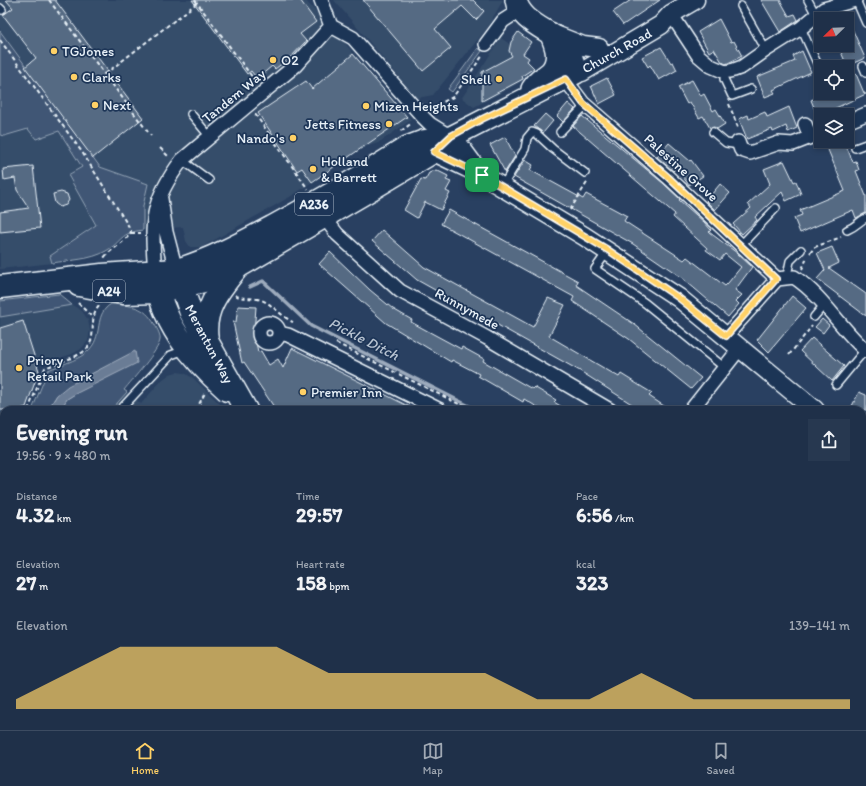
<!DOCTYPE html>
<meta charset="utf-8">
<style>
:root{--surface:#1f3049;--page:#273850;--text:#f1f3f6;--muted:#a1a9b4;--line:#3c4b61;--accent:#ffd166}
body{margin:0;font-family:Itim,sans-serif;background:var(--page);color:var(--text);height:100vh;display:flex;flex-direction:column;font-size:15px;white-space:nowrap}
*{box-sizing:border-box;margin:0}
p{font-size:13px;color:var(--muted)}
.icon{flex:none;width:22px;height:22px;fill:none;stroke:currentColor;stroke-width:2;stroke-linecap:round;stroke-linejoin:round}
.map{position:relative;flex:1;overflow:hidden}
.details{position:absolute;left:0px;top:406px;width:866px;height:324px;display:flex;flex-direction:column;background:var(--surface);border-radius:12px 12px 0 0;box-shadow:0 2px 6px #0003,0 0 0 1px var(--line)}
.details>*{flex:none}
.needle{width:26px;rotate:247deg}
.fabs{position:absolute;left:814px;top:12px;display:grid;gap:8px}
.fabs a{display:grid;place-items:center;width:40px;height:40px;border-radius:0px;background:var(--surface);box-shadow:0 2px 6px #0003,0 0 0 1px var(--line);font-size:20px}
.pin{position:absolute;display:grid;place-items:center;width:34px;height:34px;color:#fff;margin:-17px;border-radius:8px;box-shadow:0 2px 6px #0006}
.round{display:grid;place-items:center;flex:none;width:42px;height:42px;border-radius:0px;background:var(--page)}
.head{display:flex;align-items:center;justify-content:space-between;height:68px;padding:0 16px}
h1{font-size:22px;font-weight:800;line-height:30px}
.figures{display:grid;grid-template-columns:repeat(3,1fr);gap:6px;height:68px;padding:4px 16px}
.figures div{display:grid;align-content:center}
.figures b{font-size:20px;font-weight:800}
.figures small{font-size:11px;font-weight:400}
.figures p{font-size:11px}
.chart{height:112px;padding:8px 16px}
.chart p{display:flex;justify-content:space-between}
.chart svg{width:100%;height:72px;margin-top:4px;fill:var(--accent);opacity:.7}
.tab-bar{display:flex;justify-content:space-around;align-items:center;height:56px;border-top:1px solid var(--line);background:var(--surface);font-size:11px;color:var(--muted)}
.tab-bar a{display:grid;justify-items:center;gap:2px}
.tab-bar .current{color:var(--accent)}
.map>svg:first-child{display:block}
.built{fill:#364d6b}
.green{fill:#415774;stroke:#94a4b6}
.water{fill:#6b7c95;stroke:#9dabbd}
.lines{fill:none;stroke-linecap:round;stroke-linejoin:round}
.stream{stroke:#9dabbd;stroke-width:3.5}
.river{stroke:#6b7c95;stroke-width:22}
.building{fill:#556a83;stroke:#e8f1f8}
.lane-casing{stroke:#e8f1f8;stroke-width:10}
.street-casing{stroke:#e8f1f8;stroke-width:16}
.secondary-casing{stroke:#e8f1f8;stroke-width:21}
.primary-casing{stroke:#e8f1f8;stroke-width:24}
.highway-casing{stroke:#e8f1f8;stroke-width:25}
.path{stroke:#e8f1f8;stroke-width:2;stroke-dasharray:4 3;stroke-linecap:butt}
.lane{stroke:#1d3557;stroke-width:7}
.street{stroke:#1d3557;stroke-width:13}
.secondary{stroke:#1d3557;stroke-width:18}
.primary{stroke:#1d3557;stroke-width:21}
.highway{stroke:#1d3557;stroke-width:22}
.route-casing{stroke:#fff;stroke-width:8}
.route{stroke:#ffd166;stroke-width:5}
.poi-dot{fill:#ffd166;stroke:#1d3557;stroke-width:1.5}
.labels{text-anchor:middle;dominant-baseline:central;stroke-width:3.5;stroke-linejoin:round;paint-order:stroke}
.shield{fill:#1d3557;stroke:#abb9c8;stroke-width:1}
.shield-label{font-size:13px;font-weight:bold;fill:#e8f1f8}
.poi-label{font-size:14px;fill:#e8f1f8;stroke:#1d3557;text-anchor:start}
.street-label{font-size:14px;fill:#e8f1f8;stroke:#1d3557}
.water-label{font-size:15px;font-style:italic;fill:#b6c2d0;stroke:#1d3557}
</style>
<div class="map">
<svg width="866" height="730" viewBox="0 0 866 730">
<rect width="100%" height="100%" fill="#294061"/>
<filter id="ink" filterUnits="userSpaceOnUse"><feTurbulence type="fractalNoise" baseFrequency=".025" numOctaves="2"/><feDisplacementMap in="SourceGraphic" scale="8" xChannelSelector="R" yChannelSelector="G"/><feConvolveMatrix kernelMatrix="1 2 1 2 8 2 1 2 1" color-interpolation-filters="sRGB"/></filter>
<g filter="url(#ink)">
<path class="built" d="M0,0h305l37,40 69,80 -33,23 -16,5 -69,47 -91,52h-12l-4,-6 -3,-14 -40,3v-24l5,-22 -48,-17 -100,-136z
M334,0h169l-16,28 -54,67 -16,3z
M501,38l28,20 -2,3 12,11 -65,35 -12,-9z
M28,129l8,10 23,-8 23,36 -14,8 28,50 -46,31 2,7 -52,6v-134l4,1z
M72,305l10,6 6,9 2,10 -2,11 -7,8 -9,5 -35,11 2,6 -13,39h-22v95l-4,4v-192z
M177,372l7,1 9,5 33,32h-115l16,-18 14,12 21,-24 8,-6z
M4,570v148l-4,-4v-142z
M12,726h398l-2,4h-392z
M502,726h250l-11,4h-239z"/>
<path class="green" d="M0,31l100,136 48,17 -5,22v24c-24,3 -20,11 -37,21 -15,9 -36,9 -54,12l-2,-7 46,-31 -28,-50 14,-8 -23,-36 -23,8 -8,-10 -24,7 -4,-1z
M478,48l4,3 -30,41 -4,-3z
M59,294l13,11 -72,12v-16z
M111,304c21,2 33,1 44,21 2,4 6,10 5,15 -1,10 -28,40 -36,50l3,2 -16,18h-51l7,-11 8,-5 -18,1 -9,14 -16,1 16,-40c14,-6 37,-11 45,-25 9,-15 2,-31 18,-41z
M4,511v59l-4,2v-57z
M866,720v10h-39l16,-4h19v-5z"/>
<path class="water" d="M135,351l2,12 -62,31 -8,5 -7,11h-12l9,-15 11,-9z"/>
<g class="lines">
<path class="stream" d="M250,287l13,-6 48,45 166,84
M862,677l4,4"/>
<path class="river" d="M862,708l4,-1
M768,730l15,-4"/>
</g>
<path class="building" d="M6,0h49l88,118 -50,40 -68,-91 11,-9 -33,-43 10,-7z
M192,0h108l16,22 -16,12 6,7 -14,15 -17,13 -3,-3 -13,11 -4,-1 -4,-5 -4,3z
M363,0h110l11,11 -8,9 -14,-14 -27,23 16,19 -28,23z
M631,0h29l-37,25 -10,-13z
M761,0h19l9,16 6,-2 3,6 -18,12z
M847,17l18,41 -18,8 -9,-21h9z
M719,19l12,23 3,-1 8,15 -16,8 -4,-2 -8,-13 -5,3 -11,-20z
M518,32l13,10 -8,12 6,4 -2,3 7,7 -12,8 1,3 -41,22v-29l30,-16 -3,-5 2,-9z
M661,47l10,16 2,-1 4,8 -18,10 -9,-15 -2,2 -6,-10z
M802,51l9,21 -38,18 2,3 -10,4 -8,-20 38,-16 -2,-5z
M353,54l54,63 -95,65 -10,-14 -5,3 -39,-58 48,-32 6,8z
M856,74l8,19 2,1 -39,18 1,3h-11l-6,-15 16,-7h20v-16z
M607,78l9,17 -17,9 -8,-18z
M692,80l9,16 3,-2 9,17 3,-2 9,15 -8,5 -3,-2 -4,1 -7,-12 -4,2 -9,-16 -3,2 -9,-17z
M568,103l7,6 -12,13 -6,-6z
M789,107l8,21 -9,4 -2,-6 -13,6 -1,-3 -25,10 -8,-20 9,-4 1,4 16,-7 2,5z
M545,114l8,7 -10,12 -9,-7z
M582,116l81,67 17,16 -1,1 25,22 7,8 -2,2 28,21 15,14 -17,23 7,5 -6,6 3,3 -11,13 -47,-40 -48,-33 -119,-67 11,-17 8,5 -3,5 53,29 3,-5 41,22 -3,5 60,39 3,-3 38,29 3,-3 13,-16 -16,-13 -5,6 -14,-10 1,-2 -34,-31 2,-3 -102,-88z
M505,137l10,19 -10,16 -15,-27z
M835,141h9l9,21 3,-1 3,9 -3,1 10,25v17l-10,5 -3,-8 -53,23 -6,-15 8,-3 -2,-5 45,-19 -19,-46z
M669,143l21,18 1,-1 12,16 -14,9 -13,-17 -3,3 -16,-14z
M784,161l10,21 2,-1 5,13 -15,7 -4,-9 -27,25 2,3 -15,14 -9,-10 18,-16 -3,-4 22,-20 -6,-15z
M33,166l7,62 -40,4v-20l29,-4 -12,-18 -2,-12 -11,2 -1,-11z
M436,170l12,6 -2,4 5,2 -5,9 4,2 -9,17 -16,-8 -8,16 -13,-8 17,-31 4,1 4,-7z
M720,184l10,9 -15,17 -9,-9z
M61,192l6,2 2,6 -3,5 -6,2 -5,-4 -2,-9z
M449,210l129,71 -2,4 58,39 67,54 -10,11 -62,-50 -57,-38 2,-4 -133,-73z
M382,230l42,37 109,60 15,-29 17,7 -16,31 70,41 2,-3 21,13 10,6 -3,3 21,14h-29l-61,-39 -163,-91 -45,-39z
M832,247l7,16 -10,5 37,26v22l-49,-37 8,-9 -8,-17z
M330,252l40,38 23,19 19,11 -1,2 50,27 1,-2 22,12 -1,2 49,28 2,-2 22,13 -2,2 13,8h-25l-18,-11 -1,3 -45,-26 1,-2 -27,-14 -1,2 -65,-39 -67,-59z
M792,296l14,12 -37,44 -12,-12z
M238,306l18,1 -2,26 4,19 3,-1 8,14 9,-6 5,9 9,-20 124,62h-140l-32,-48 -2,1 -9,-41h3z
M822,319l7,6 -6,8 -8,-6z
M23,321l16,50 -13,36 -9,3h-17v-82z
M812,338l32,28 -12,15 -32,-30z
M859,392l7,3v15h-16z"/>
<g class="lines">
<g class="lane-casing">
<path id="lane" d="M808,0l8,15
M856,0l10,23
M741,6l25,44
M0,8l2,2
M801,28l16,35
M863,66l3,7
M725,72l-1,7 8,17 19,-7
M191,114l19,23
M560,132l21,-22 2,-7
M713,132l13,11 13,2
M855,148l11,-4
M182,160l27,20
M502,187l23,-38 2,-11 5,-6 5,2 16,15 32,24
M847,230c10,-4 12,-9 19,-12
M741,245l35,-37
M607,252l-12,17 50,34 80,65
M787,276l3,-15 11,-11
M814,317l10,-12
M836,385l29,-35
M120,410l51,-55 14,-5
M0,587l4,-2
M0,709l4,4
M18,726l3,4
M518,727l1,-1
M323,730v-4
M334,730l1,-4
M385,730l5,-4
M421,730l3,-4"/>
</g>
<g class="street-casing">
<path id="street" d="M321,0l10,26 22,12 69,78 8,8 21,13
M671,14l27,41 13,11 14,6 9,-2 8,-3 24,-17 35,-22 23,-19 31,-9
M486,44l17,-23 17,-11
M565,79l18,24 85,74 109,102
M847,122l19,-8
M805,124l5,13
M738,142l3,8 9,3 29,-10 14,1 28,-11
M161,199l5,33 10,38
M324,217l13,17 63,57 87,47 123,72
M155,272c-4,-49 -5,-70 27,-112l114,-95 35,-39
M259 333a10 10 0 1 1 20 0a10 10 0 1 1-20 0Z
M279,333l9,2 152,75
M726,336l51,-57 17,-2c29,19 46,51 72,74
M691,410l49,-62
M862,564l4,5
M612,726l2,3"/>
</g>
<g class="secondary-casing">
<path id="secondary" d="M555,35l28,11 16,2
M576,73l6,-1 79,-47 10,-11 24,-14
M455,134l4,11 20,27
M434,152l48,23 102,61 95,62 136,112
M862,440l4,2"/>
</g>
<g class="primary-casing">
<path id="primary" d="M532,89c6,-10 10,-10 18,-17 11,-12 6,-26 0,-39
M176,270c35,-11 65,-27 97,-44 46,-25 90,-51 134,-79l16,-6 28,-4 125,-64c-3,-10 -4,-22 -12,-29 -14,-14 -44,-22 -48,-44
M157,292l45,-10 35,-14 127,-74 70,-42 14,-12"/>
</g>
<g class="highway-casing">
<path id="highway" d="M155,272c5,49 36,86 72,118
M79,285l45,8 33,-1
M0,287l102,-12 74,-5 15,43 55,97
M207,340c-5,-30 12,-50 30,-72
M441,726l4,4
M478,730l4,-4"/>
</g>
<path class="path" d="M49,0l102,136
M195,0l58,78 1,6
M0,40l82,112 49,78c1,8 -22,20 -27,28
M105,74l92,-71
M253,78h5l8,-5
M729,104l10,26
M431,108l22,-11 30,-42
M255,114l53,75
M401,131l11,-8
M160,148l9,9
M570,210l18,-29
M131,233h10
M810,253l5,-6 26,-10
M802,269l5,-11
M235,295c8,5 17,2 26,5 9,2 21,17 32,22
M78,303l15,15
M336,343l135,67
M789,355l23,-29
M28,410l17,-42c12,-5 27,-9 38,-16 17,-12 3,-33 17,-47
M196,410l9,-17
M0,512l4,-4
M787,726l4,4"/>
<use href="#lane" class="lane"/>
<use href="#street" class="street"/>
<use href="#secondary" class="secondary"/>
<use href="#primary" class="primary"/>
<use href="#highway" class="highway"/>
</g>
</g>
<g class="lines" filter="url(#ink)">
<g class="route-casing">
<path id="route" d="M566,79l17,24 85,74 108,102 -50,57 -47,-38 -71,-48 -126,-75 -48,-23 17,-16 31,-17z"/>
</g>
<use href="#route" class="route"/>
</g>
<g class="poi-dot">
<circle cx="54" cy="51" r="4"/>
<circle cx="273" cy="60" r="4"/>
<circle cx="74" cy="77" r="4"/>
<circle cx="499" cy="79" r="4"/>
<circle cx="95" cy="105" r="4"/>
<circle cx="366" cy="106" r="4"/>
<circle cx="389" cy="124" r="4"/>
<circle cx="293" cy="138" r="4"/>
<circle cx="313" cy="169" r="4"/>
<circle cx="19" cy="368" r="4"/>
<circle cx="303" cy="392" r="4"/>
</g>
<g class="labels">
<g class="shield">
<rect x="295" y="193" width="38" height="22" rx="3"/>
<rect x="93" y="280" width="32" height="22" rx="3"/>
</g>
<g class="shield-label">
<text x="314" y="204">A236</text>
<text x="109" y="291">A24</text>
</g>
<g class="poi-label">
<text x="62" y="51">TGJones</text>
<text x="281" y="60">O2</text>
<text x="82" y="77">Clarks</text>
<text x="491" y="79" text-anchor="end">Shell</text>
<text x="103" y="105">Next</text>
<text x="374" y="106">Mizen Heights</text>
<text x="381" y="124" text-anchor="end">Jetts Fitness</text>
<text x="285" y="138" text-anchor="end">Nando's</text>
<text x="321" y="161">Holland<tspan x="321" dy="16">&amp; Barrett</tspan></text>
<text x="27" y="360">Priory<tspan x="27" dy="16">Retail Park</tspan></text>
<text x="311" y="392">Premier Inn</text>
</g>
<g class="street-label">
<text transform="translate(617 51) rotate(-29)">Church Road</text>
<text transform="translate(234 96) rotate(-39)">Tandem Way</text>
<text transform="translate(681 168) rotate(42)">Palestine Grove</text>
<text transform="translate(467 309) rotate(29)">Runnymede</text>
<text transform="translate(209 344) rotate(62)">Merantun Way</text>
</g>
<g class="water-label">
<text transform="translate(364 339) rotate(27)">Pickle Ditch</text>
</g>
</g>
</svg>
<div class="fabs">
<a><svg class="needle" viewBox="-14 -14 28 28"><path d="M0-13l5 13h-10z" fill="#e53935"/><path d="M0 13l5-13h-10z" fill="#a1a9b4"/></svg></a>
<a><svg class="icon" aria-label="locate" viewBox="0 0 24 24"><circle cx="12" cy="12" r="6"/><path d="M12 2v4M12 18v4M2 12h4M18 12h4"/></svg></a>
<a><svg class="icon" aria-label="layers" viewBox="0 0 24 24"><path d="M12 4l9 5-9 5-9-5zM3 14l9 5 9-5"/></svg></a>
</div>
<div class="pin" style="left:482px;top:175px;background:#1e9e55"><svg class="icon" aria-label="arrive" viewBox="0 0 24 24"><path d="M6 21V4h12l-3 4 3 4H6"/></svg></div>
<section class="details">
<div class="head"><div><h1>Evening run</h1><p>19:56 · 9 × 480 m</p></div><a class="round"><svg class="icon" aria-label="share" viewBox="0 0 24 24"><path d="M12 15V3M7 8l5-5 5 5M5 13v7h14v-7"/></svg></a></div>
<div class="figures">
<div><p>Distance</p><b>4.32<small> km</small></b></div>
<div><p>Time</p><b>29:57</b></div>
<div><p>Pace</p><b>6:56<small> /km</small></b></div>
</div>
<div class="figures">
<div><p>Elevation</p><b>27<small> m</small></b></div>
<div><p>Heart rate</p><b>158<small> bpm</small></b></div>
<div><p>kcal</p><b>323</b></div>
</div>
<div class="chart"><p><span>Elevation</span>139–141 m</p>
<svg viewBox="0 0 160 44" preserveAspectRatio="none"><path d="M0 44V38L10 22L20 6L30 6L40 6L50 6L60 22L70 22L80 22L90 22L100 38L110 38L120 22L130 38L140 38L150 38L160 38V44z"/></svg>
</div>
</section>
</div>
<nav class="tab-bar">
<a class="current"><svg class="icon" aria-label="home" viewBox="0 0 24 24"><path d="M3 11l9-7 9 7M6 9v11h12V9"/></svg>Home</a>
<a><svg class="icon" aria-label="map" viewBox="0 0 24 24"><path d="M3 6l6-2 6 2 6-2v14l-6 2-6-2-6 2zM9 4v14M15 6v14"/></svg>Map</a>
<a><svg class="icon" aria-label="saved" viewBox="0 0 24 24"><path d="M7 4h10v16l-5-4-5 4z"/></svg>Saved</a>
</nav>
